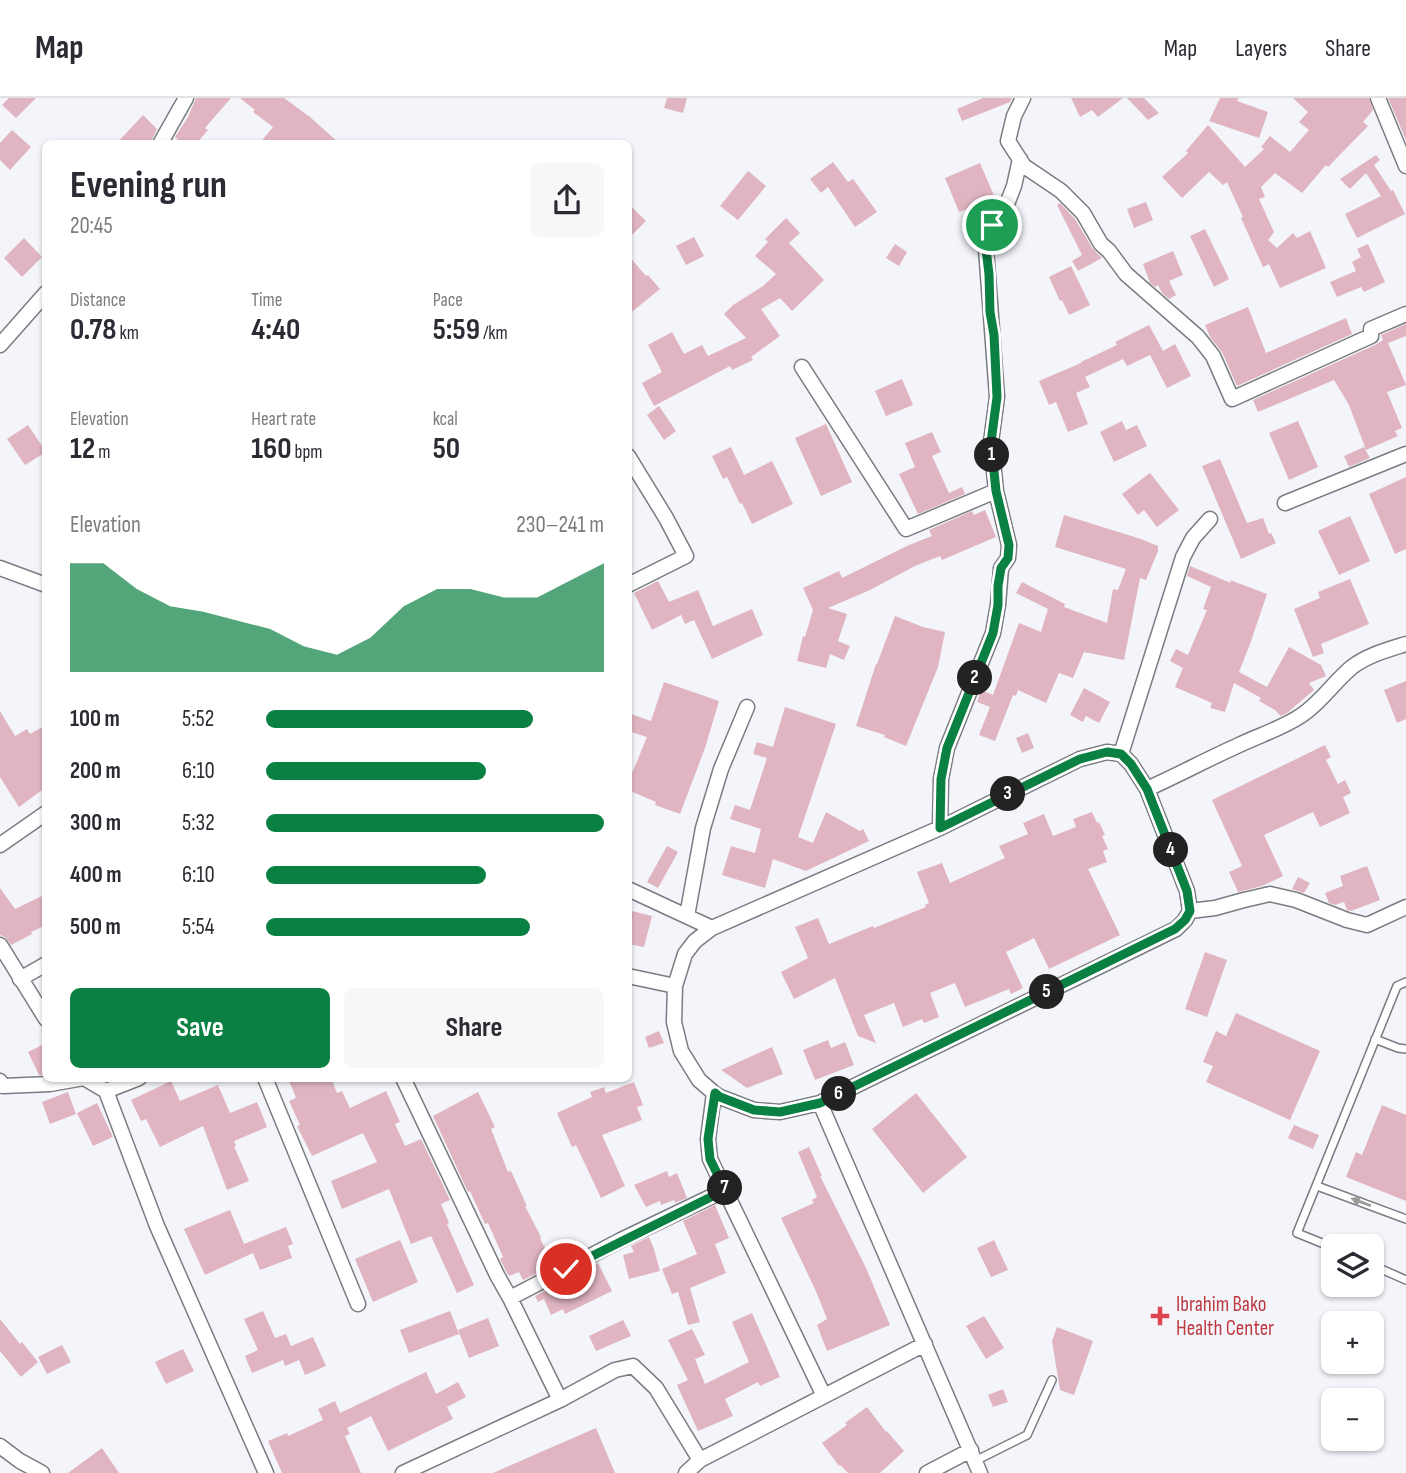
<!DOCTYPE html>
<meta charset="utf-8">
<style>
:root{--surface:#fff;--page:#f7f7f7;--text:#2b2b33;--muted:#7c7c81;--line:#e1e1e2;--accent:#0b8043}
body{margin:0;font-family:"Sofia Sans Condensed",sans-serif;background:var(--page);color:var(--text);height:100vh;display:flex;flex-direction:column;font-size:26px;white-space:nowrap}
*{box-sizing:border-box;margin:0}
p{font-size:23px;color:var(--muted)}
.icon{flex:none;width:38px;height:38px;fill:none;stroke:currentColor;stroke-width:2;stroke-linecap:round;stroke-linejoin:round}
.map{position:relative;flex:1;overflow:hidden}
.panel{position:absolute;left:42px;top:42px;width:590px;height:942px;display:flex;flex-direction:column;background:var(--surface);border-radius:10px;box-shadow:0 2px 5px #0004}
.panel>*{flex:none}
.controls{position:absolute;left:1321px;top:1136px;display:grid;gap:14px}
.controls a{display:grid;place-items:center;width:63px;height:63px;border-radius:10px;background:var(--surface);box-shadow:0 2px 5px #0004;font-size:35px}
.pin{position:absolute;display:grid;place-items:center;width:60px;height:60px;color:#fff;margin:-30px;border:4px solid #fff;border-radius:50%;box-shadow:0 2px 7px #0007}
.km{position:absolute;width:35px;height:35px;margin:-18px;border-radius:50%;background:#222;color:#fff;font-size:19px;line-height:35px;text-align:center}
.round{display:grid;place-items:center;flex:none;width:74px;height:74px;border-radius:10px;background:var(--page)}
.overview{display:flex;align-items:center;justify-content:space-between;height:119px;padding:0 28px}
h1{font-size:38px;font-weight:700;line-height:52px}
.metrics{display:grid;grid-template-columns:repeat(3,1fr);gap:10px;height:119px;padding:7px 28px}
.metrics div{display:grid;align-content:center}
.metrics b{font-size:30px;font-weight:700}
.metrics small{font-size:19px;font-weight:400}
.metrics p{font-size:19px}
.chart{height:196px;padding:14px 28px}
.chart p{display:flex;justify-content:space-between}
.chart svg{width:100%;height:126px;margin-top:7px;fill:var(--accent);opacity:.7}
.primary-button{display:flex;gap:14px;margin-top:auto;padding:14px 28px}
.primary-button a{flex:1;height:80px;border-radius:10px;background:var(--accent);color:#fff;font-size:28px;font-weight:700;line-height:80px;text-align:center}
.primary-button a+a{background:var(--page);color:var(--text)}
ul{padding:0 28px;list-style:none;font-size:23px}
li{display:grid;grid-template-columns:112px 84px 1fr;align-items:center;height:52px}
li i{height:18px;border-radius:9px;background:var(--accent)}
header{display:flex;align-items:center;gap:42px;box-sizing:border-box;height:98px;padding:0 35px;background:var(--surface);border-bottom:2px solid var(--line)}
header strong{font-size:33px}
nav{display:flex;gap:38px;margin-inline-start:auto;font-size:24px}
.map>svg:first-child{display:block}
.building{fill:#e0b5c1}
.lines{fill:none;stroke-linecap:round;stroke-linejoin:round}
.lane-casing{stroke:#7a7c81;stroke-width:10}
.street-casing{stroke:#7a7c81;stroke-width:17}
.lane{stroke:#fff;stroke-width:7}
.street{stroke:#fff;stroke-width:14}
.oneway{fill:#9b9b9c}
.route-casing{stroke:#fff;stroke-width:14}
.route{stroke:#0b8043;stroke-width:9}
.health-dot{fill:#e0444e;stroke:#f3f5fb;stroke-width:2.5}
.labels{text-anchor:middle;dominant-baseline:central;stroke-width:6;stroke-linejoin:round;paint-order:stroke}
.health-label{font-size:21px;fill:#be3a42;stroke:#f3f5fb;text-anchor:start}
</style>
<header>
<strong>Map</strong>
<nav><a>Map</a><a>Layers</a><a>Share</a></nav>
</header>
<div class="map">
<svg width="1406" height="1375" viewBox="0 0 1406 1375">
<rect width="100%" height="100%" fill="#f3f5fb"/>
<path class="building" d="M9,0h27l-20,20 -14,-13z
M196,0h35l-26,30 3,2 -12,14h-13l-8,-7 13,-20z
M240,0h44l26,19 30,27h-81l14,-17 -20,-15 2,-2z
M667,0h20l-4,15 -19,-5z
M983,0h29l-2,4 -48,19 -5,-12z
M1071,0h52l-25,19 -6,-7 -12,7z
M1127,0h17l15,15 -11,7z
M1220,0h19l-2,3 31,11 -9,26 -50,-17z
M1293,0h76l4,12 -10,12 5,4 -40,41 -2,-2 -24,28 -27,-20 -14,14 4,10 -6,2 15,33 -6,8 9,8 16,-15 4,5 13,-7 16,37 -46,20 -11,-24 -6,3 -22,-49 2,-1 -16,-35 -4,3 -14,-13 -27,26 -20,-21 26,-24 -2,-2 22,-26 37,42 19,-18 -3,-2 9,-11 20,16 19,-22 -10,-8 9,-10z
M1388,0h18v42z
M143,17l14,14 -7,14 -34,1z
M12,32l19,17 -21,23 -10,-10v-17z
M1376,57l4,5 -6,5 17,26 2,-1 12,24 -48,24 -12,-24 36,-18 -15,-23 -16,16 -10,-10z
M833,64l15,20 5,-3 24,33 -22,15 -27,-40 -7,6 -11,-14z
M980,65l15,35 -36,14 -14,-34z
M748,73l18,15 -28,34 -18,-14z
M1146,104l7,18 -19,8 -7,-19z
M628,105l18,18 -18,18z
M1060,105l15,16 18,30 9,9 -24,13 -6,-10 10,-6 -25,-50z
M786,120l14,15 -11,10 35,37 -32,31 -12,-13 -19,11 19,27 -29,21 2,3 -21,10 -2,-4 -76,40 -12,-23 20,-11 -14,-27 24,-13 12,22 18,-9 6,11 38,-18 -22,-24 9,-9 30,-19 13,-12 -21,-18 13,-14 -3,-3z
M1205,131l24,50 -15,8 -24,-51z
M694,139l10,19 -18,9 -10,-19z
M24,140l18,19 -20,20 -18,-19z
M895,146l12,8 -8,14 -13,-8z
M1368,146l17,38 -21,10 -3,-5 -24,10 -7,-15 26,-11 -4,-9 9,-5 -4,-8z
M1173,153l10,24 -14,6 7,14 -7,4 -7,-6 -4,-8 -3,2 -5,-4 -7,-19z
M628,157l18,21 2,-1 12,14 -32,26z
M1071,168l19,39 -21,10 -7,-15 -2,1 -11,-24z
M1248,209l18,46 80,-35 6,16 -115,52 -15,-34 -12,-15 -5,-12z
M1406,226v12l-18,7 18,42 -19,7 15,36 -7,3 3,5 -32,14 -17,-45 -15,-25 -76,32 -5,-12 122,-55 8,-5 -2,-5z
M1149,227l14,26 12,-7 16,32 -24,12 -17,-33 -23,11 -4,-7 -38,18 5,10 -14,6 12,31 -20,8 -12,-30 -7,3 -10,-24 42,-18v-1l36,-17 -2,-3z
M902,281l11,26 -27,11 -11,-25z
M659,308l17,25 -12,9 -17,-25z
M1122,323l4,9 11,-5 10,21 -33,16 -14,-30z
M1298,323l20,46 -29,13 -20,-47z
M826,326l26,58 -31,14 -26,-58z
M28,327l18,27 -21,13 -18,-26z
M932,334l9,20 -9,4 17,37 13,-6 3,7 -47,20 -19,-40 16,-7 -10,-24z
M731,349l13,28 28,-14 21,43 -41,20 -10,-21 -2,1 -13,-27 -4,2 -11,-23z
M1364,349l6,11 -21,9 -5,-11z
M1220,361l27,64 16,-5 6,16 2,-1 5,10 -35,16 -39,-93z
M1150,375l29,37 -22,17 -13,-17 -6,5 -16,-21z
M1406,379v72l-11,5 -26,-60z
M985,412l11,27 -54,23 -2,-4 -25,10 -45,24 -42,18 19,6 -9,27 12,5 -6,14 -14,-6 -4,14 -29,-7 6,-25 2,1 8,-27 -10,-22 36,-17 3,7 67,-33 23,-9 -3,-6 43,-19 2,4z
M1064,417l77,24 17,7v5l-12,29 -6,-2 -16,82 -40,-8 -11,26 -14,-5 -13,30 -28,-13 -2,6 -3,-1 -18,46 -16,-6 11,-28 -13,-5 4,-12 12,5 26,-72 22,9 7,-23 -32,-16 6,-11 43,22 -1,3 43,16 6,-34 5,1 8,-21 -71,-22z
M1350,418l20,45 -31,14 -21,-44z
M1190,468l41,17 -1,-3 37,14 -17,50 -11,28 28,15 22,-40 32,18 5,11 -17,7 5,7 -27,23 -6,3 -6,-6 -16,-9 2,-3 -27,-15 -9,29 -15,-4 2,-5 -37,-16 8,-19 -13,-7 6,-12 12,6 19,-45 -4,-1 8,-22 -24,-11z
M1350,481l19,45 -48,20 3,9 -11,4 -19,-48 26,-11 -2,-6z
M658,483l11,21 29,-12 15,36 39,-17 11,26 -51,24 -18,-39 -9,4 -4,-9 -29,15 -18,-37z
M895,518l28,11 22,5 -7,35 -32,79 -22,-9 1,-2 -29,-9 20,-62h1z
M1406,583v38l-9,4 -13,-33z
M664,584l55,19 -14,47 -25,66 -25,-9 1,-3 -28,-12v-7l19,-46 -19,-6v-18l23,8z
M1084,590l26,14 -11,21 -13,-7 -3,6 -13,-7z
M785,609l51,17 -38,113 15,6 13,-31 34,19 3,-2 6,12 -63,30 -33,-12 -8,29 -43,-13 9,-29 24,7 6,-24 -31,-10 5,-14 15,5 17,-52 -14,-4 4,-12 16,5z
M0,613l15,25 12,-7 3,5 16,-9v62l-27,20 -19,-30z
M1028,635l6,15 -12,5 -6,-15z
M1325,647l6,12 -5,3 12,24 7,-4 6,13 -8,4 7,16 -30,14 -7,-15 -49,23 19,41 -21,10 -24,6 -9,-20 13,-6 -30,-66z
M1092,714l5,11 2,-1 6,13 -3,1 6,13 -5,2 4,11 -19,7 32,66 -71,34 -15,-31 -28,14 17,36 -12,6 -2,-5 -44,18 -10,-24 -25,10 9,24 -15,6 -2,-4 -19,8 -9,-24 -30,12 12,28 -18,-7 -23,-58 -41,21 -13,-27 27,-14 -13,-31 23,-9 11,26 44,-18 1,2 52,-21 -1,-2 4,-2 -12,-31 25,-9 8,20 55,-25 -6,-12 29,-12 -5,-11 21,-9 9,22 23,-9 -3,-8z
M667,748l11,6 -20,36 -11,-6z
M1367,768l13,34 -29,11 -4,-1 -3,-8 -9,3 -6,-2 -4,-10 18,-7 -3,-10z
M1298,779l12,6 -6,10 -12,-4z
M0,790l15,21 31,-15v31l-15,7 1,2 -21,11 -6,-8 -5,-2z
M628,812l24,6 -8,31 -16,-3z
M1205,854l22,8 -20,57 -22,-8z
M1236,915l84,38 -30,69 -84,-38 7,-16 -10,-4 13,-31 10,5z
M659,933l5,12 -15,5 -4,-11z
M828,942l3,8 14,-6 9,23 -39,15 -12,-30z
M46,945v32h-7l-11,-23z
M772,949l11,27 -36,14 -26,-18z
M288,980h43l6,15 5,-2 8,17 36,-17 14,31 -5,2 10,22 16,-7 29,61 -9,4 8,19 -2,1 27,61 -17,8 -26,-57 -20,8 -22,-55 -47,20 -11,-28 46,-19 -14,-29 -51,23 -15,-30 3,-1 -11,-24 7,-3z
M171,983l9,20 38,-16 12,28 27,-11 10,25 -33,14 2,5h-2l15,35 -22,9 -24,-64 -43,21 -14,-28 -5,2 -10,-21z
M634,984l9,23 -6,2 5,13 -40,15 23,51 -24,12 -25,-53 -4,2 -15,-34 35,-16 -2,-5 14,-5 2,6z
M68,994l8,22 -26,10 -8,-22z
M478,994l17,35 -4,2 17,43 3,-1 16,35h-2l16,31 -1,1 13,27 -30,15 -4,-8 -10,4 -3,-5 -6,-12 3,-2 -15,-34 -3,1 -15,-33 -2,1 -35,-76z
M916,995l51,64 -44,36 -51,-64z
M97,1005l16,34 -20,9 -16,-33z
M1382,1007l24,10v86l-60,-24 10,-25 6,3z
M1294,1027l25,10 -6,14 -25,-11z
M809,1049l13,29h-2l46,92 24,57 -63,26 -10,-26 10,-6 -12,-30 -34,-71 33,-15 -2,-3 5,-3 -19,-45z
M667,1073l2,6 8,-4 10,25 -12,5 -1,-3 -13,5 -1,-4 -14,6 -12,-22z
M715,1107l14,33 -14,6 11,29 -36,15 10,34 -12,3 -10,-33 -6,2 -10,-25 35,-15 -14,-33z
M230,1112l14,34 42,-17 7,17 -5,2 4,12 -32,12 -7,-17 -48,22 -21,-46z
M649,1139l5,12 6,22 -31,8 -6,-24 11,-3 -3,-6z
M400,1142l18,42 -45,20 -18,-43z
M994,1142l14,30 -17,7 -14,-29z
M598,1165l14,28 -47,23 -2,-5 -12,6 -7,-16 -6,3 -3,-6z
M263,1213l12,27 11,-4 5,12 22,-9 13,29 -21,9 -6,-15 -14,6 -2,-6 -31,13 -7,-17 13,-6 -14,-31z
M450,1213l9,23 -50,19 -9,-23z
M752,1215l28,64 -20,9 -2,-4 -33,17 8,17 -35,15 -21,-46 11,-5 -20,-40 24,-11 13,26 -10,4 10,25 44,-22 -17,-40z
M984,1218l20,32 -18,11 -20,-33z
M488,1220l11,28 -30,12 -11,-28z
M0,1221l20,25 2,-2 16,20 -17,15 -21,-26z
M623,1222l8,16 -35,15 -7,-15z
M1057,1229l36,14 -19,54 -14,-5 -8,-49z
M62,1247l9,17 -24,12 -9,-17z
M183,1251l11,22 -28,13 -11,-22z
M426,1274l10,22 22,-12 8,15 -19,10 6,12 -65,32 -17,-35 -24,12 3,6 -5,2 16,37h-79l-14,-32 19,-8 1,3 35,-16 -5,-11 17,-8 5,12z
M1003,1291l5,13 -15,5 -5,-12z
M867,1309l19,25 1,-1 17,20 -24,22h-32l-8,-8 -1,1 -17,-23 25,-18 -2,-2z
M596,1330l19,45h-122l41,-18z
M102,1350l17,25h-51z"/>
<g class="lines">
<g class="lane-casing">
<path id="lane" d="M1375,941l23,9 8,1
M1317,1088l89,33
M1334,1150l-37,-15 100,-247 9,-4
M1372,1167l34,15
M975,1363l52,-26 25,-55"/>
</g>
<g class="street-casing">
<path id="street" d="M1023,0l-9,18 -6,25 16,25 37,25 22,22 18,31 8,7 17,23 72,63 15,19 19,43 139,-63v-7l35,-15
M1378,0l28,68
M160,46l26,-46
M0,247l46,-52
M802,269l104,162 90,-38
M628,358l38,62 20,38 -58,29
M1285,405l121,-49
M0,470l46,17
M1107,654l14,2 10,10 16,25 40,102 3,20 -5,9 -9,9 -356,174 -40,9 -26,-2 -34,-13 -6,-4 -15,-13 -18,-29 -7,-29 1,-36 10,-32 10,-13 17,-13 228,-100 140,-69z
M1121,656l62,-197 10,-19 17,-19
M1147,691c31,-14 61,-30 92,-44 21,-10 44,-17 63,-30 19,-13 32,-33 50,-48 16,-12 35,-17 54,-23
M940,730l1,-49 6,-31 46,-115 5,-28 3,-37 7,-10 1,-13 -13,-54 -5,-49 6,-45 -11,-148 2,-11 4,-13 15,-21 7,-18 6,-27
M0,747l46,-32
M628,791l84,39
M1190,813l25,-3 29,-8 26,-6 26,6 51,20 20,5 39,-18
M687,818l16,-88 18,-59 26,-62
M0,847l46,74
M628,878l47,10
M20,881l26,-15
M84,980l22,13 51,135 109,247
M265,980l93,226
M403,980l94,197 13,23 50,102
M0,983l3,5 47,-2 34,-6
M106,993l33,-13
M714,995l-6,46 2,20 114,237
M820,1005l160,370
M510,1200l111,-58 104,-50
M0,1348l20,15 22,12
M403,1375l157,-73 55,-30 18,-4 23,22 44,72
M686,1375l14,-13 225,-116
M927,1375l44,-23"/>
</g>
<use href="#lane" class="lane"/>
<use href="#street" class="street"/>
</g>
<defs><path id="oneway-solid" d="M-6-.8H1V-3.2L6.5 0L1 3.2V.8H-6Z" transform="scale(1.75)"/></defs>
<use class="oneway" href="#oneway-solid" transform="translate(1361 1104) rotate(-159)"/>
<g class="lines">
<g class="route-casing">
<path id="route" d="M566,1171l159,-79 -15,-31 -2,-20 7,-46 5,4 34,13 26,2 40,-9 355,-174 10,-9 5,-9 -3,-20 -40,-102 -16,-25 -10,-10 -14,-2 -27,7 -140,69 1,-49 6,-31 46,-115 5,-28v-19l3,-18 7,-10 1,-13 -13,-54 -5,-49 6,-45 -3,-62 -4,-23 -1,-38 -3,-25 2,-11 4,-13"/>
</g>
<use href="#route" class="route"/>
</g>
<path class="health-dot" d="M1156.5 1207.5h7v7h7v7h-7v7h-7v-7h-7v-7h7z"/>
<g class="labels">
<g class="health-label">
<text x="1176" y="1206">Ibrahim Bako<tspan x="1176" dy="24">Health Center</tspan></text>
</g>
</g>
</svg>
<div class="controls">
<a><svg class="icon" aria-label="layers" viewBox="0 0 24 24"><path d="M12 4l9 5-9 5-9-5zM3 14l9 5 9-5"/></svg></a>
<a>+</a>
<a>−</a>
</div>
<div class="pin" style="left:992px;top:127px;background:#1e9e55"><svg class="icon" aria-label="arrive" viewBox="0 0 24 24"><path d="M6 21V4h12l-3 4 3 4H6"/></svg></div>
<div class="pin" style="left:566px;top:1171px;background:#d93025"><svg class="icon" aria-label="check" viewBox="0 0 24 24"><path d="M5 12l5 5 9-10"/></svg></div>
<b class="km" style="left:992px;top:357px">1</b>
<b class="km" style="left:975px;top:580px">2</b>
<b class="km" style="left:1008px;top:696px">3</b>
<b class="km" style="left:1171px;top:752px">4</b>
<b class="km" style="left:1047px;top:894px">5</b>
<b class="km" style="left:839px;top:996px">6</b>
<b class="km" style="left:725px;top:1090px">7</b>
<section class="panel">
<div class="overview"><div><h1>Evening run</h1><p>20:45</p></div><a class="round"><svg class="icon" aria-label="share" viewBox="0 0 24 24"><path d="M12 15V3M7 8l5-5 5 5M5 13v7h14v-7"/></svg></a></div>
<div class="metrics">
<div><p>Distance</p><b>0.78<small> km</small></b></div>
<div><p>Time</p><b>4:40</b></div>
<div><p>Pace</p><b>5:59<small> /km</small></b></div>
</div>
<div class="metrics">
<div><p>Elevation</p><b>12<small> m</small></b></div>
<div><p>Heart rate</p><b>160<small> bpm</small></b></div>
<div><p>kcal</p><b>50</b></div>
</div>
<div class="chart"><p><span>Elevation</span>230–241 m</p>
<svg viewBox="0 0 160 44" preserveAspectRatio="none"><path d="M0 44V6L10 6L20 15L30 21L40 23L50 26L60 29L70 35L80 38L90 32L100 21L110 15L120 15L130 18L140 18L150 12L160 6V44z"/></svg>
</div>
<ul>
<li><b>100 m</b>5:52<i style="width:79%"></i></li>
<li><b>200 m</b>6:10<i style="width:65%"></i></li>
<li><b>300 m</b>5:32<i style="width:100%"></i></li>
<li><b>400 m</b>6:10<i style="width:65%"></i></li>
<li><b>500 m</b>5:54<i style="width:78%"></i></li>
</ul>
<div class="primary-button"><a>Save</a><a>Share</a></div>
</section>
</div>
